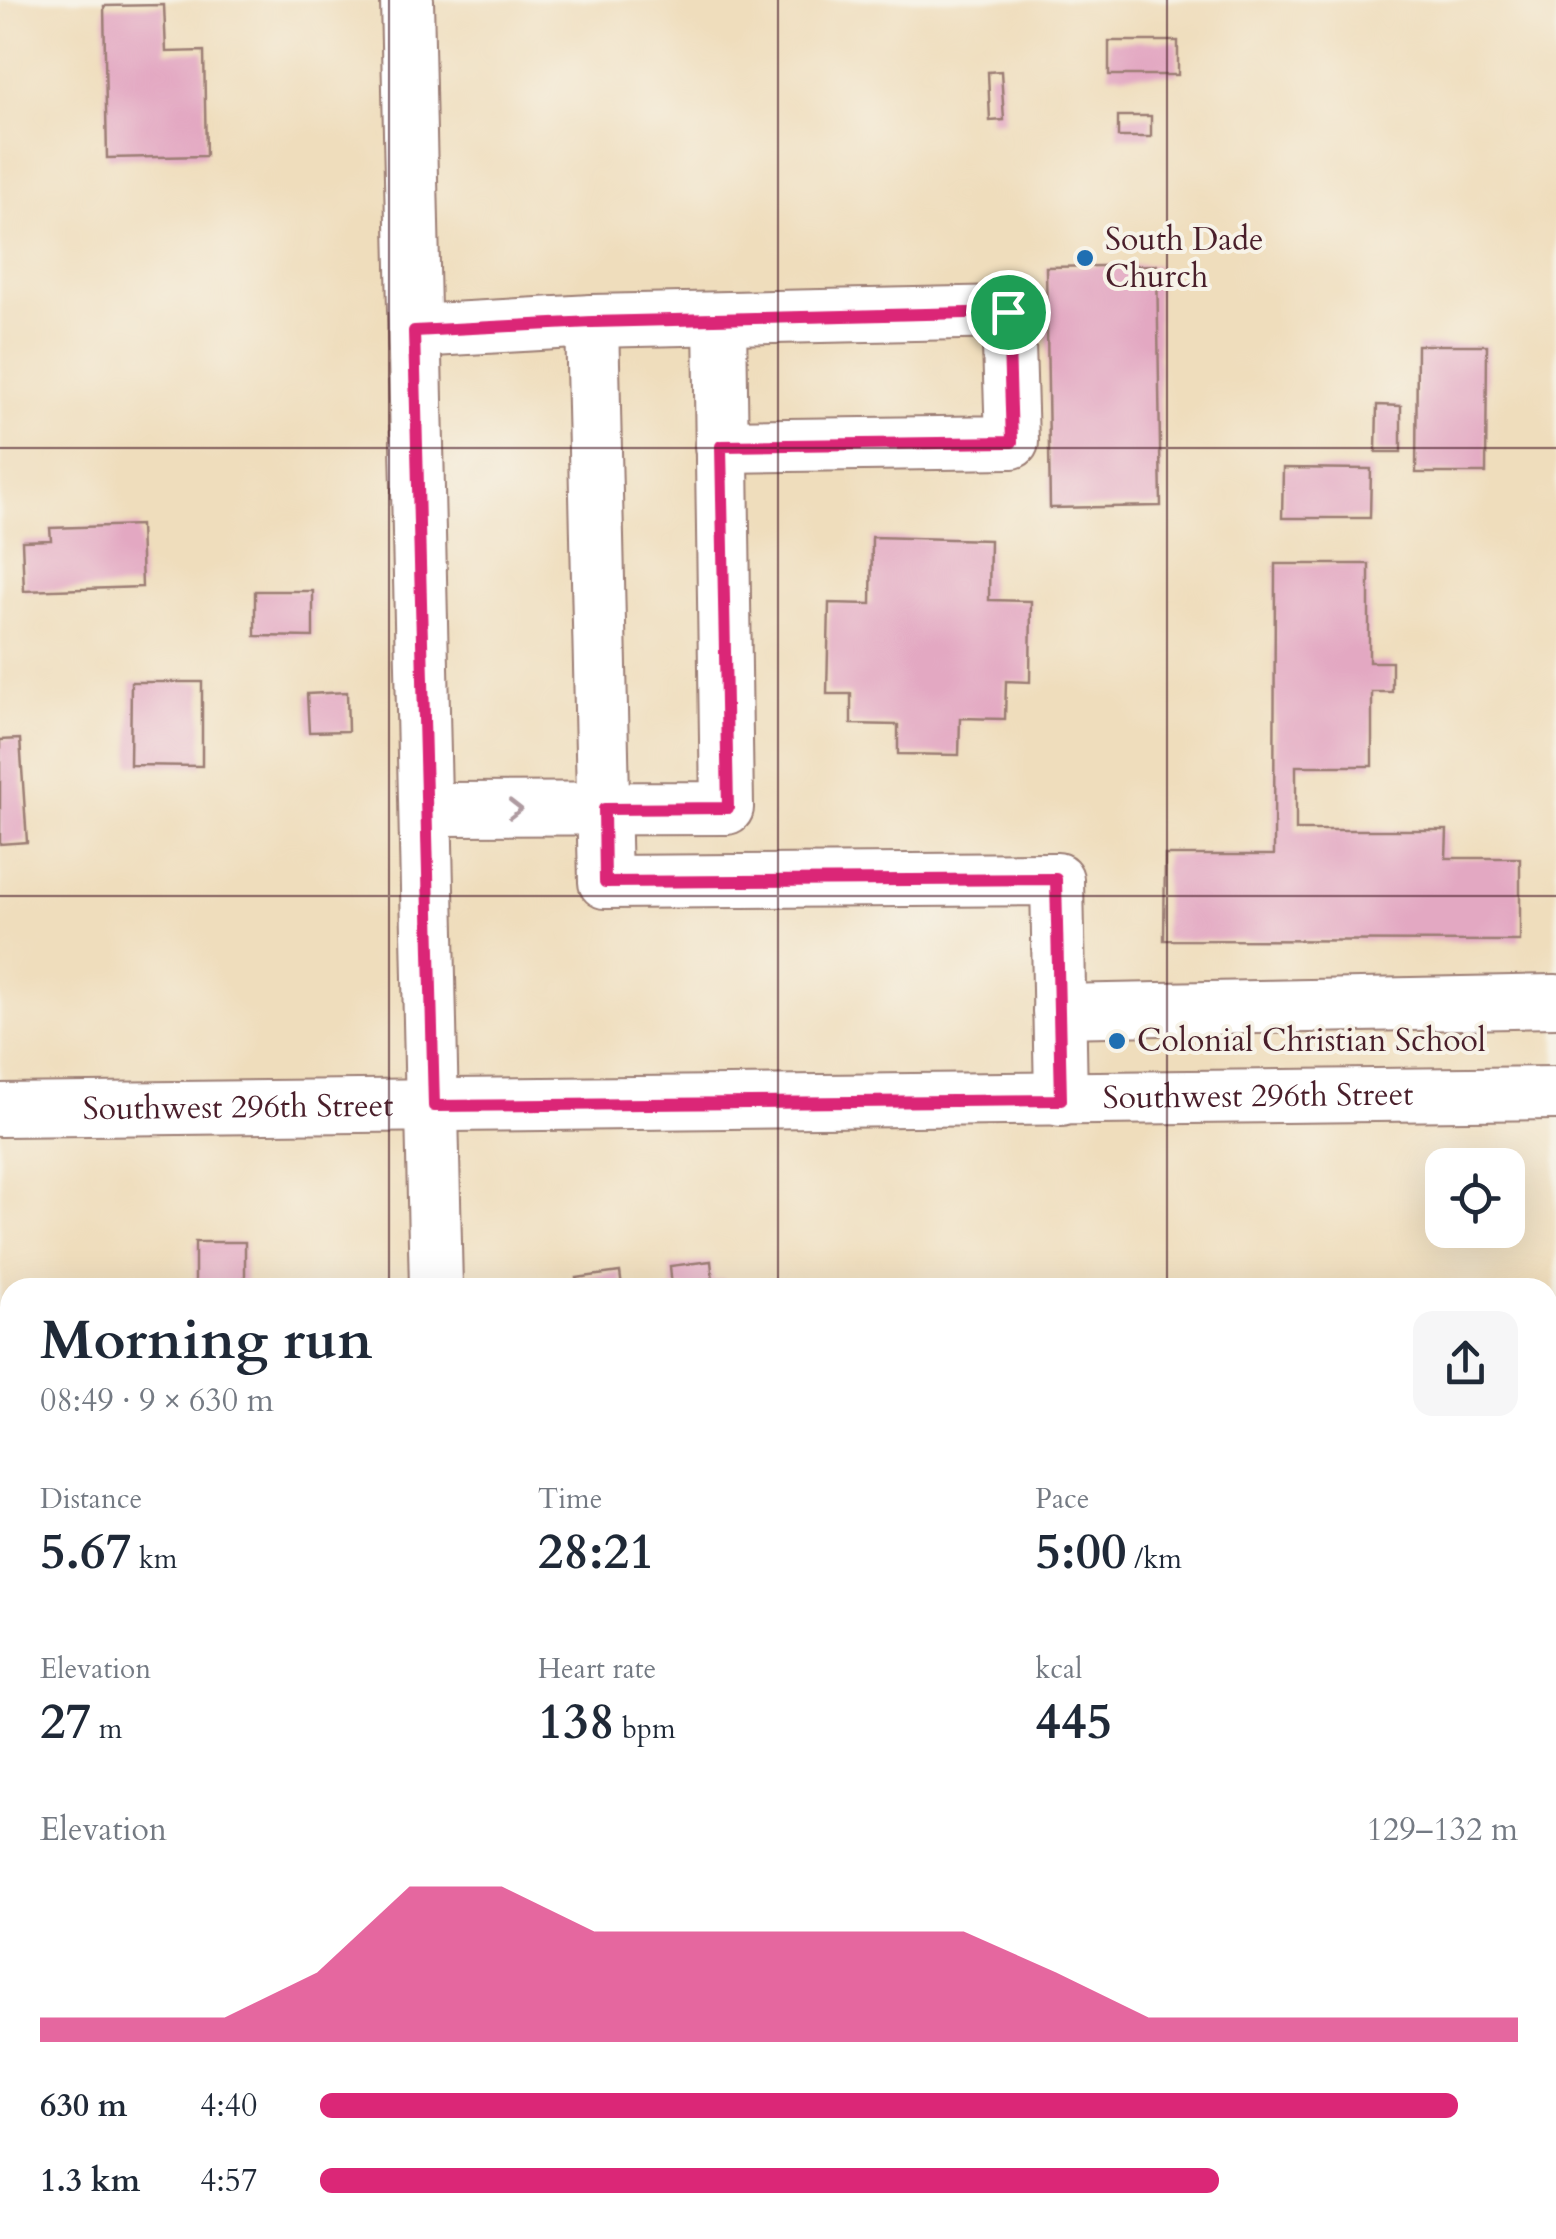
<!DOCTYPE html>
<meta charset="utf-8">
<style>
:root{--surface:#fff;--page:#f6f6f7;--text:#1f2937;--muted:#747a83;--accent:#db2777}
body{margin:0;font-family:Cardo,serif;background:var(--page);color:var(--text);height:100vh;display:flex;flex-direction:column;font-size:38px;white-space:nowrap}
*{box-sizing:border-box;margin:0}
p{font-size:32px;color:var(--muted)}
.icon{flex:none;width:55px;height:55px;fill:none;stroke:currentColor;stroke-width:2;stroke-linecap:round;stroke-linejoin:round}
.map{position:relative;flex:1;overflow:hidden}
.details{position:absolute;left:0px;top:1278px;width:1558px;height:962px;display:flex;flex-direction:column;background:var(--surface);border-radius:30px 30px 0 0;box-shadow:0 10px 40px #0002}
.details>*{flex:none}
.fabs{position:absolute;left:1425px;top:1148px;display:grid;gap:20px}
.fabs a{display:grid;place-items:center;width:100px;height:100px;border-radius:20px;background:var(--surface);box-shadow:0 10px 40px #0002;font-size:50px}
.pin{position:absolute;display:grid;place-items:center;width:85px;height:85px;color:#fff;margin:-42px;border:5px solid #fff;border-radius:50%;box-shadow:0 2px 10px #0007}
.round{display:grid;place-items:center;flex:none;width:105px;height:105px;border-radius:20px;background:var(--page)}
.head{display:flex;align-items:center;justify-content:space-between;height:170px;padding:0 40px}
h1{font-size:55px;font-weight:700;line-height:75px}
.stats{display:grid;grid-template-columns:repeat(3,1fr);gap:15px;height:170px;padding:10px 40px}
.stats div{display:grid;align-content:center}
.stats b{font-size:50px;font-weight:700}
.stats small{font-size:28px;font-weight:400}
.stats p{font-size:28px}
.chart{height:280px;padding:20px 40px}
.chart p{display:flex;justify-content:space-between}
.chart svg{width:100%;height:180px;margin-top:10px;fill:var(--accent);opacity:.7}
ul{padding:0 40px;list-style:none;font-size:32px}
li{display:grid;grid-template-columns:160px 120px 1fr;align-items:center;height:75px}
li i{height:25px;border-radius:12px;background:var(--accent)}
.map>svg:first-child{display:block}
.building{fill:#e3a8c2}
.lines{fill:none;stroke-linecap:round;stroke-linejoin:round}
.minor-casing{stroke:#9c7e74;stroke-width:56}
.minor{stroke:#fff;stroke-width:52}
.oneway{stroke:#ae9aa0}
.route-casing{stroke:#fff;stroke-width:20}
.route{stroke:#db2777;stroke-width:12}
.grid{fill:none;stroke:#4a1f2b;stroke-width:2.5;stroke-opacity:0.55}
.poi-dot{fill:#1f6fb2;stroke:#f7f3e8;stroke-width:4}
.labels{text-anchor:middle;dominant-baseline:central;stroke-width:8;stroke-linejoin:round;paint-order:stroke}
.poi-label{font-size:32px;fill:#4a1f2b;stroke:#f7f3e8;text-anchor:start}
.street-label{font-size:32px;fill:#4a1f2b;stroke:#f7f3e8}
</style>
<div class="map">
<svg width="1556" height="2239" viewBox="0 0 1556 2239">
<rect width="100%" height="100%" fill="#f7f3e8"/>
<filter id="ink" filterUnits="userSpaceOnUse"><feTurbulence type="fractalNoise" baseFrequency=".01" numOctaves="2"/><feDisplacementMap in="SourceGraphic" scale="20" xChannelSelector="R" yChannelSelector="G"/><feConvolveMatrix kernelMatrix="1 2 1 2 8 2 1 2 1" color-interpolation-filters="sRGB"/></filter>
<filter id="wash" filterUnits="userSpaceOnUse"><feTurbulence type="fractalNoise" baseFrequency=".0048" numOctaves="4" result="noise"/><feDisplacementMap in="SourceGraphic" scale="40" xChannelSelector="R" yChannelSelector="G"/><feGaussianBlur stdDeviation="2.25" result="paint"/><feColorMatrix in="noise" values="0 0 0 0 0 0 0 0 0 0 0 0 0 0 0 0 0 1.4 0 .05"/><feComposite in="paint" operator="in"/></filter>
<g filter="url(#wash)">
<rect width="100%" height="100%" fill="#efddbc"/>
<g id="blocks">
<path class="building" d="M164,5l2,47 38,-1 2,105 -99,2 -3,-152z
M1109,41h69v34h-69z
M1001,71l3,49 -14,1 -2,-49z
M1118,116h33v21h-33z
M1157,265l4,241 -111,2 -4,-241z
M1417,345h70l-1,128h-70z
M1377,405l24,1v46h-25z
M1283,468l88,1 -1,49h-88z
M140,525l2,62 -118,4 -2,-50 29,-1 -1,-12z
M872,537l118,3 -1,60 42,1 -1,81 -24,-1 -1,38 -45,-1 -1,37 -61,-1v-29l-47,-1v-30h-24l2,-91 42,1z
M1275,564h94v98h23v30h-20v74h-76v64h151l-1,28h74v83l-356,-1 1,-85h109z
M255,591h58v46l-58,-1z
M131,682h71v84l-72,-1z
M347,692l1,39 -39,1 -2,-38z
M20,739l7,103 -27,2v-104z
M195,1242h50v46l-50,-1z
M711,1261l2,20 11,-2 1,9h-53l-2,-22z
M620,1272l2,16h-45l-1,-10z
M0,1390h10v104l-10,-1z"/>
</g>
</g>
<g filter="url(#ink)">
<use href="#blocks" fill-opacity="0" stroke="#9c7e74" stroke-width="2.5"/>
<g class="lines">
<g class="minor-casing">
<g id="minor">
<path d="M407,0l29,1288"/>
<path d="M592,321l13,561 452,-3 4,221"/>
<path d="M415,331l177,-10 416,-9 4,130 -291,4"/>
<path d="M426,809l301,-1 -7,-489"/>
<path d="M1059,1011l497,-10"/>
<path id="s1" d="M0,1110l1556,-17"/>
<path d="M451,2230v9"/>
</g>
</g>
<use href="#minor" class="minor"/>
</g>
<defs><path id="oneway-chevron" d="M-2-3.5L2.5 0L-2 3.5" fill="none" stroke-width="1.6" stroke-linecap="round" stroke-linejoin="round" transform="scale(2.5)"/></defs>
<use class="oneway" href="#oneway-chevron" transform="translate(515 809)"/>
</g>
<g class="lines" filter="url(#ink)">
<g class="route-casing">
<path id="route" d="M1008,312l4,130 -291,4 7,362 -124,1 1,73 451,-3 5,221 -627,6 -20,-775 178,-9z"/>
</g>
<use href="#route" class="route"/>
</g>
<path class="grid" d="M389,0v1288M778,0v1288M1167,0v1288M0,448h1556M0,896h1556M0,1343h10M1548,1343h8M0,1791h10M1548,1791h8M389,2230v9M778,2230v9M1167,2230v9"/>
<g class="poi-dot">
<circle cx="1085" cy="258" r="10"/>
<circle cx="1117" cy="1041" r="10"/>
</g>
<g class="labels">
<g class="poi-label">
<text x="1105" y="240">South Dade<tspan x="1105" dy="37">Church</tspan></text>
<text x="1137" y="1041">Colonial Christian School</text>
</g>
<g class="street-label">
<text stroke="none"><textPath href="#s1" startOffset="1258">Southwest 296th Street</textPath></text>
<text stroke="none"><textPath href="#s1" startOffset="238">Southwest 296th Street</textPath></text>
</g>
</g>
</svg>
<div class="fabs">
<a><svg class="icon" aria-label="locate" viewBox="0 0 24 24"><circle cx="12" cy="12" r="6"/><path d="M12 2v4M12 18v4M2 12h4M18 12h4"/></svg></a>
</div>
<div class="pin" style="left:1008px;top:312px;background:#1e9e55"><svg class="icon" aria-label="arrive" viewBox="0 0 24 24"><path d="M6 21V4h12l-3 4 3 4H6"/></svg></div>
<section class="details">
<div class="head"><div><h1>Morning run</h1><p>08:49 · 9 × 630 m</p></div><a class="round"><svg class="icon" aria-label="share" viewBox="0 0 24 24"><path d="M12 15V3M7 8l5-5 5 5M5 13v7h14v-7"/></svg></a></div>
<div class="stats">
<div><p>Distance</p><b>5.67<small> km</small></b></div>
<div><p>Time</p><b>28:21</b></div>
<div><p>Pace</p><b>5:00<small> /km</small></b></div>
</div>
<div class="stats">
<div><p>Elevation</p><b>27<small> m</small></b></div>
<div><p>Heart rate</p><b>138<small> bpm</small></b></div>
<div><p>kcal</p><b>445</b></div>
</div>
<div class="chart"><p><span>Elevation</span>129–132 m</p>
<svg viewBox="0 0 160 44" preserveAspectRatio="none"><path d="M0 44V38L10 38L20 38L30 27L40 6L50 6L60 17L70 17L80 17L90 17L100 17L110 27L120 38L130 38L140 38L150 38L160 38V44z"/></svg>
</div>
<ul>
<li><b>630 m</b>4:40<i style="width:95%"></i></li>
<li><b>1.3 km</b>4:57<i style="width:75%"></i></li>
</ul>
</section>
</div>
